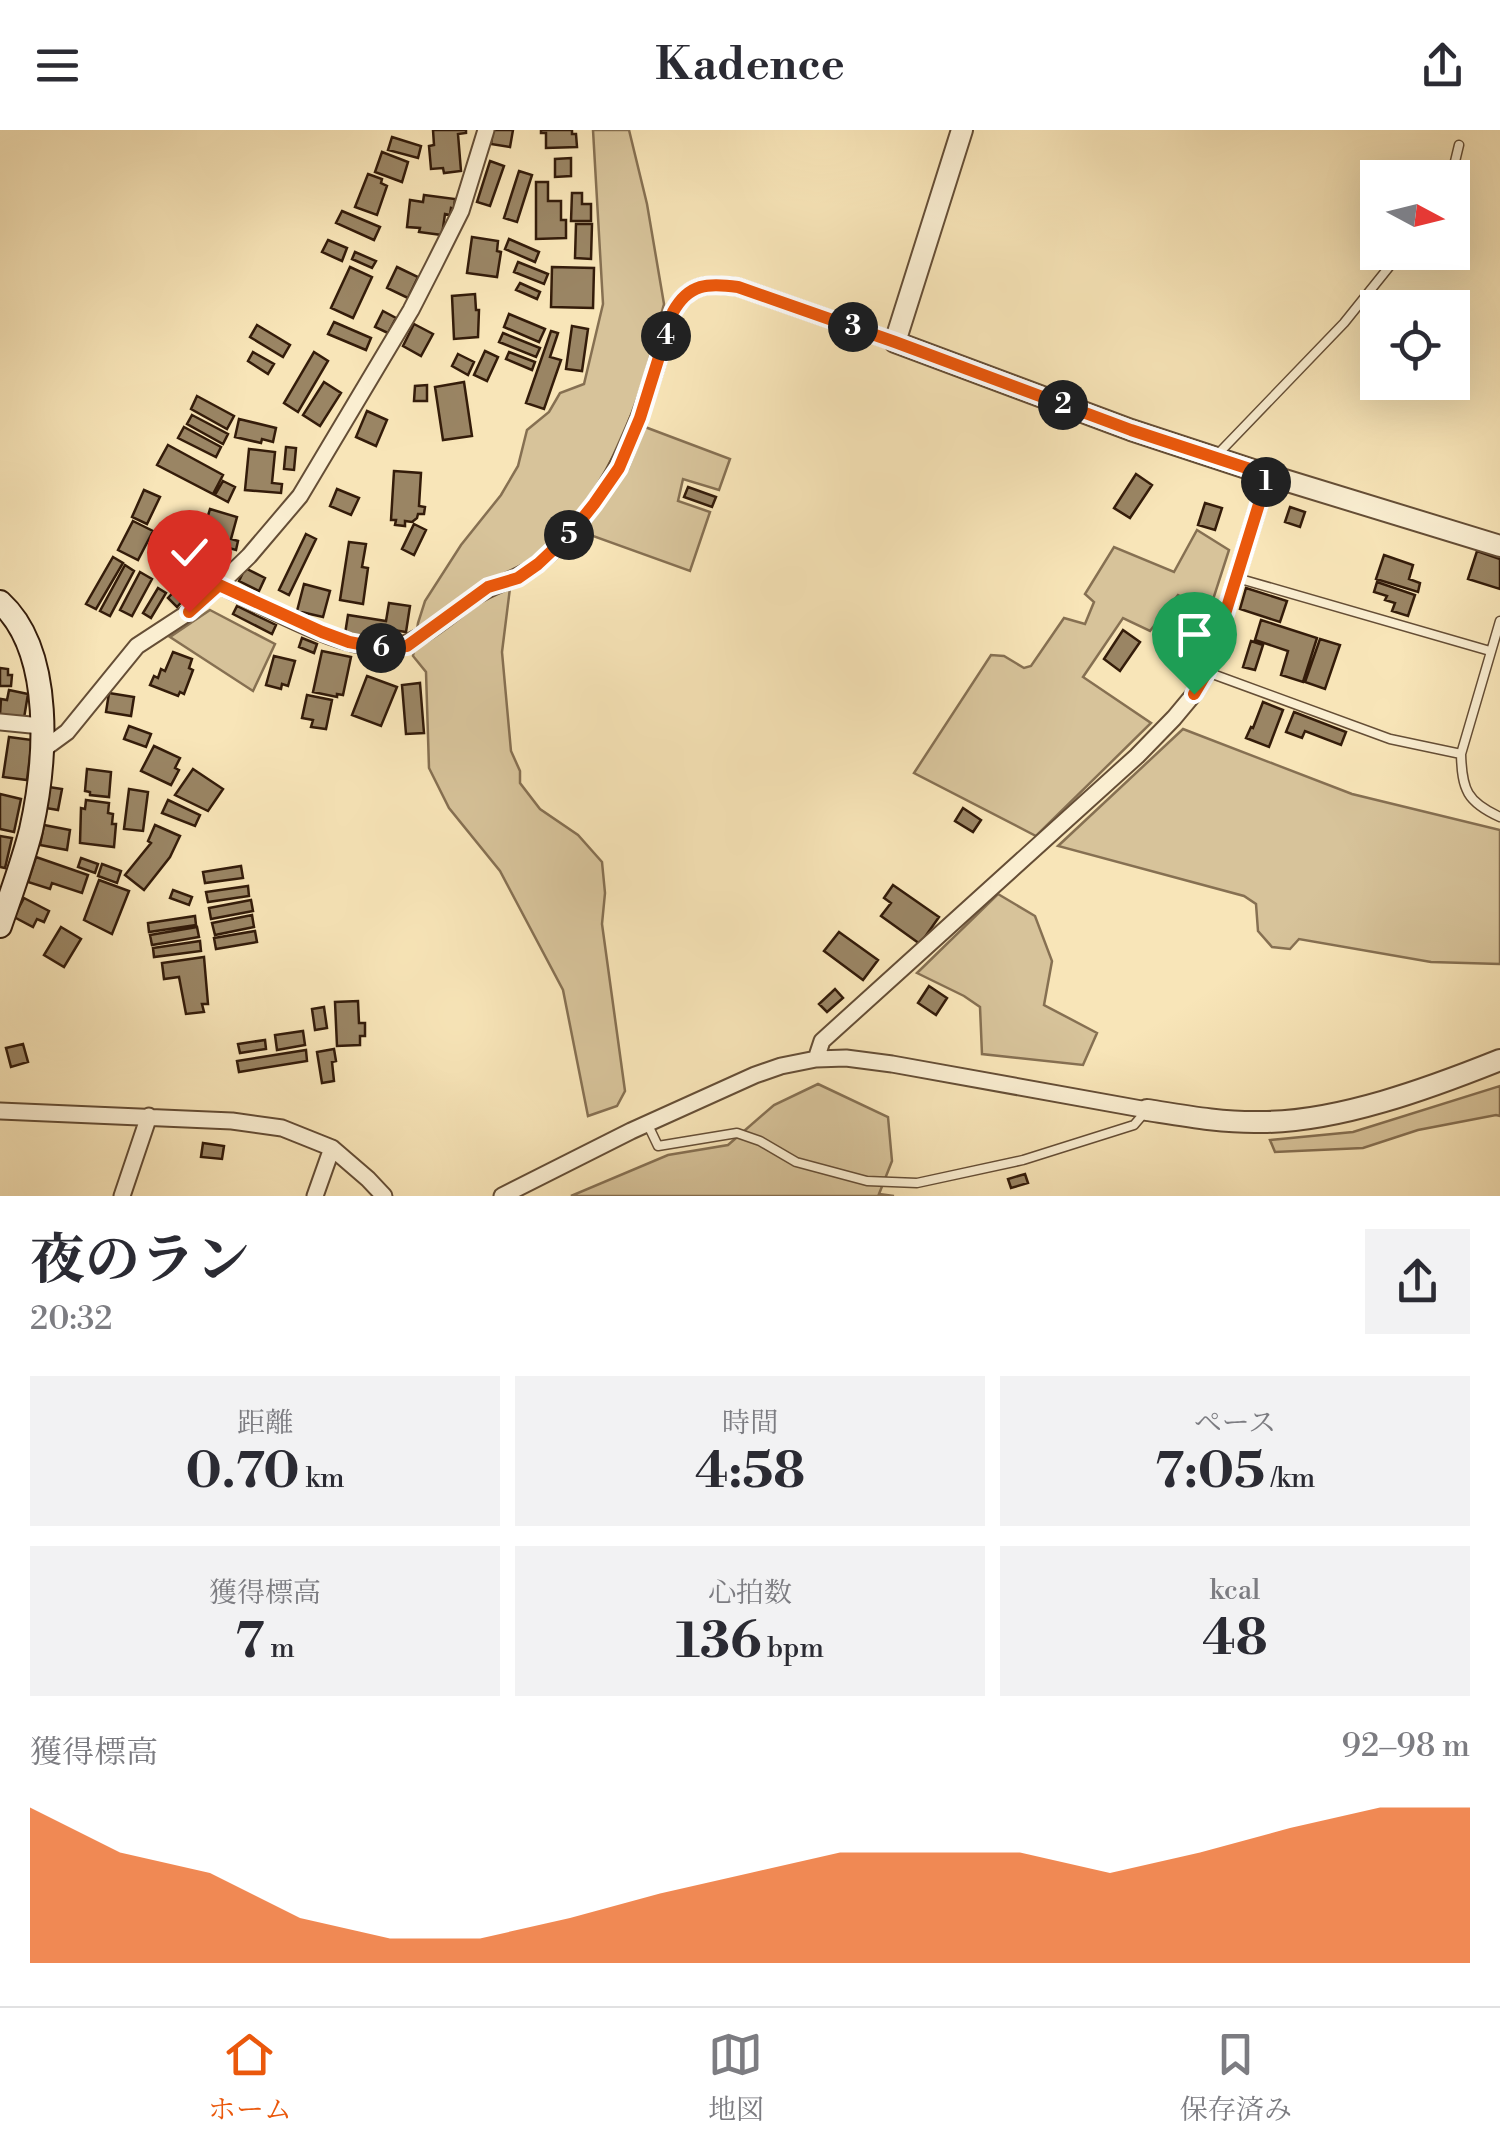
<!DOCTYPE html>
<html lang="ja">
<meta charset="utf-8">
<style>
:root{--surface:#fff;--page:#f2f2f3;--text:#2b2b33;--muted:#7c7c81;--line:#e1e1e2;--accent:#ea580c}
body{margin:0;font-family:"Libre Bodoni","Noto Serif JP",serif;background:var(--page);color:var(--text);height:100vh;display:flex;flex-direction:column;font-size:38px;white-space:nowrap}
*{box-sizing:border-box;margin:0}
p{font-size:32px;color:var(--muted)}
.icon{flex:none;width:55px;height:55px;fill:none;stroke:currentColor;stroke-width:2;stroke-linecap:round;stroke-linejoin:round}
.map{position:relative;height:1066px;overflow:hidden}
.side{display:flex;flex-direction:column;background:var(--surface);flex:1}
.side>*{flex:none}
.needle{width:65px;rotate:97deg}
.buttons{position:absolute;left:1360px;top:30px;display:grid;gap:20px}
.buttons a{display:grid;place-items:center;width:110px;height:110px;border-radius:0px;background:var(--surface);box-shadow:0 10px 40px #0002;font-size:50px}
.pin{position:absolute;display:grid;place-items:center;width:85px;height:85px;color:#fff;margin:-102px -42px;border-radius:50% 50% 50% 0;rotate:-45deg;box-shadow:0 0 10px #0007}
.pin .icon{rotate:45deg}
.km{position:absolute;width:50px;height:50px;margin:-25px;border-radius:50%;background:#222;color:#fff;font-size:28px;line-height:50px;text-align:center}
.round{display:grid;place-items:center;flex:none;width:105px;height:105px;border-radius:0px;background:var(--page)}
.overview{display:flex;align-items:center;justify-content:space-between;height:170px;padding:0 30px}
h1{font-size:55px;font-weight:700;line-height:75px}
.stats{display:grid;grid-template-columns:repeat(3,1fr);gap:15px;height:170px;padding:10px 30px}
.stats div{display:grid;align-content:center;border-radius:0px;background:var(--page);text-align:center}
.stats b{font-size:50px;font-weight:700}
.stats small{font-size:28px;font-weight:400}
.stats p{font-size:28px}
.chart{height:280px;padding:20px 30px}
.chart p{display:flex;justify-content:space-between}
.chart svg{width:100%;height:180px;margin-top:10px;fill:var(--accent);opacity:.7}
header{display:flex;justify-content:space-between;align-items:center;height:130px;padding:0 30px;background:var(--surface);font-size:45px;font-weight:700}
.menu{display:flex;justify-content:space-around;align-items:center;height:140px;border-top:2px solid var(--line);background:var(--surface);font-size:28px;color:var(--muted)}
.menu a{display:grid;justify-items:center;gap:5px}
.menu .on{color:var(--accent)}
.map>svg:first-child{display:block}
.green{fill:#d7c39a;stroke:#867052;stroke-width:2.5}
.building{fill:#9a8564;stroke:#341c0a;stroke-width:2.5}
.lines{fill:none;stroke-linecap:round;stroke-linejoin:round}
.service-casing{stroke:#654e36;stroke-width:11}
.minor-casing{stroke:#654e36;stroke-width:19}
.tertiary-casing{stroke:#654e36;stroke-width:24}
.secondary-casing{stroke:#341c0a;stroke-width:26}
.service{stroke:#faeed1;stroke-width:8}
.minor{stroke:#faeed1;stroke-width:15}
.tertiary{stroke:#faeed1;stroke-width:20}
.secondary{stroke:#faeed1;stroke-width:22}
.route-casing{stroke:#fff;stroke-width:20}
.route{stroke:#ea580c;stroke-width:12}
</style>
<header><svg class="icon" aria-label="menu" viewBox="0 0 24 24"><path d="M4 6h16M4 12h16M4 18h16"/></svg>Kadence<svg class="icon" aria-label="share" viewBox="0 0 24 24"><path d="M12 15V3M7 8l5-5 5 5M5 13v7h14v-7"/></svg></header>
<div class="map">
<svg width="1500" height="1066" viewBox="0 0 1500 1066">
<rect width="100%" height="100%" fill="#f8e5b8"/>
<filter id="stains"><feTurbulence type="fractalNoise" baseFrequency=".002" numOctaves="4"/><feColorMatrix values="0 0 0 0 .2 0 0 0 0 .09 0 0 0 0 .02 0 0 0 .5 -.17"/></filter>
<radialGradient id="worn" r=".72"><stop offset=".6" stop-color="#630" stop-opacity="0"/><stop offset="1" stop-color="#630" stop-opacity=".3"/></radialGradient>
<path class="green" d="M593,0h36l18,74 17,100 -25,93 -41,93 -37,45 -51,53 -8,64 9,99 9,20v12l20,26 38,26 24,27 3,31 -3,31 23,167 -8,15 -29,10 -25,-126 -63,-119 -51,-63 -20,-40 -3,-96 -13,-16 5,-33 7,-22 36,-56 40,-50 17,-29 9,-36 22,-18 11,-19 24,-9 19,-80z
M645,297l85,32 -11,31 -36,-11 -5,22 32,11 -20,59 -111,-40 49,-62z
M1197,400l32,20 -20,62 -31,-17 -28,36 -27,-13 -40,59 68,46 -115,113 -122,-63 77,-118 13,1 20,12 7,-2 33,-48 21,6 9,-22 -9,-8 29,-47 60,25z
M210,480l65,34 -22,47 -83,-54z
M1183,599l169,65 148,36v134l-69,-2 -132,-23 -9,10 -18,-2 -14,-16 -2,-27 -12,-8 -186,-50z
M998,764l37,22 17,45 -8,44 53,28 -14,32 -101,-11 -2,-47 -16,-11 -47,-23z
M818,954l70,33 4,44 -13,33 15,2h-323l97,-41 60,-10 46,-40z
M1500,956v30l-4,-1 -78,15 -55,18 -88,4 -5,-12 83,-8z"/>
<path class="building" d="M433,0h33v3l-8,1 3,37 -17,2 -1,-5 -12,1 -2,-23 5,-1z
M493,0h20l-3,17 -19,-3z
M541,0h31v4h4l1,13 -31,1v-15h-5z
M392,7l29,9 -3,12 -30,-8z
M382,22l26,10 -6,20 -27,-10z
M571,28v18l-16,1v-18z
M490,31l14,5 -14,40 -13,-4z
M519,41l13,4 -15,47 -13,-4z
M368,44l14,5 -1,4 6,3 -10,29 -22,-8z
M536,52h12v19h13v19h5v18l-30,1z
M572,63h10v11h9v17h-20z
M424,65l31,4 -1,10 -3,-1 -1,7 -5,-1 -3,21 -23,-3 1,-4 -13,-1 3,-27 13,2z
M342,81l38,16 -6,13 -38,-17z
M576,94h16l-1,35 -16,-1z
M472,107l26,4 -1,10 4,1 -4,25 -30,-4z
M509,109l30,13 -4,10 -30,-13z
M328,110l19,8 -5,13 -20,-9z
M355,122l21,9 -4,7 -20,-9z
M518,132l30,12 -4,10 -30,-12z
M350,137l22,10 -19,41 -22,-10z
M397,137l21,10 -10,21 -21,-10z
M552,137l42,1 -1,40 -42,-1z
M520,153l20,9 -3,7 -21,-9z
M475,164l1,16h3l-1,27 -24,2 -2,-43z
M383,181l13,7 -8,15 -13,-6z
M509,184l36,15 -6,13 -35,-15z
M334,192l37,16 -5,12 -38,-16z
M414,194l19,10 -12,22 -18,-10z
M257,195l33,20 -7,12 -33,-20z
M572,196l16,3 -6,42 -16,-2z
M551,201l7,2 -8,24 11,3 -17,49 -18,-6z
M503,203l37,15 -4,9 -37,-15z
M485,221l13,6 -11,24 -13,-6z
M253,222l21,12 -6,10 -20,-13z
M314,222l14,9 -30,51 -14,-9z
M509,222l26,10 -3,8 -26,-11z
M458,224l16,8 -6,13 -16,-9z
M324,252l17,11 -21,33 -17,-11z
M464,252l8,54 -29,4 -8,-53z
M427,255v16h-13l1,-15z
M197,266l37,20 -7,13 -36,-20z
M367,281l20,9 -11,26 -20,-9z
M192,285l36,19 -5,10 -36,-20z
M239,289l37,9 -3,14 -11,-3 -1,4 -26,-6z
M184,297l37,20 -5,10 -38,-19z
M168,315l55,30 -10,19 -56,-29z
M286,317l10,1 -2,22 -10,-1z
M249,319l26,3 -3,31 10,1 -1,9 -36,-3z
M394,341l27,2 -2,33 6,1 -1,7h-6l-1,4 -5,4 -7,-1v5l-10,-1 1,-5h-5z
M1136,344l16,11 -22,33 -16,-10z
M223,351l12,6 -7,15 -13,-7z
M688,357l28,10 -4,10 -28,-10z
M337,359l22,9 -8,17 -21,-9z
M144,360l16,7 -13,27 -15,-7z
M1205,373l17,5 -7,22 -17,-5z
M1290,377l15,5 -5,15 -15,-5z
M210,379l27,8 -6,22 7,2 -2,9 -7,-2 -3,9 -28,-8z
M133,391l20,10 -15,29 -20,-10z
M414,394l12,6 -12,25 -12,-6z
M306,404l10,5 -27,56 -10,-5z
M349,412l17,2 -4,23 6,1 -5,36 -23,-4z
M1477,421l23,8v30l-32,-10z
M1384,425l29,10 -4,14 11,4 -2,9 -42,-13z
M113,427l10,6 -27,46 -10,-5z
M125,435l9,6 -24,45 -10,-5z
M195,435l10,8 -11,14 -3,-1 -2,2 -8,-7z
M245,438l20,10 -6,13 -20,-10z
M140,442l12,7 -20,37 -12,-6z
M1377,452l38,13 -7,21 -16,-5 3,-8 -10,-3 2,-4 -13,-4z
M304,454l26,7 -7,26 -26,-6z
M180,455l9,9 -12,13 -9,-9z
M158,458l8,5 -15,25 -8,-5z
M1246,458l41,13 -7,21 -40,-13z
M389,473l21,3 -4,26 -13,-2 -2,12 -46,-8 3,-19 38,6z
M237,476l39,19 -4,9 -39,-20z
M1261,490l56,18 -14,44 -22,-7 7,-24 -33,-11z
M1123,500l17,12 -20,29 -16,-12z
M302,508l15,6 -3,9 -15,-6z
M1320,509l20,6 -15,44 -20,-7z
M1251,511l12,4 -8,25 -12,-3z
M322,521l29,6 -8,38 -6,-1v3l-24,-5z
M173,522l19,7 -3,9 4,2 -9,24 -4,-2 -2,4 -28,-11 4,-9 4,2 3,-9 4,2z
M274,526l21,5 -7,25 -6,-2 -1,5 -15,-4z
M0,538l8,1v6h4l-1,11h-11z
M367,546l30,11 -16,39 -29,-11z
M420,553l4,50 -18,1 -4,-49z
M9,560l19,4 -4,24 -24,-4 1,-15 6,1z
M109,563l25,4 -3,19 -25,-4z
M307,565l25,5 -6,29 -15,-2 2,-7 -11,-2z
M1263,572l20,8 -14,37 -23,-9 5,-11 2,1z
M1294,582l52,20 -5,13 -36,-14 -3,7 -16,-6z
M129,596l22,8 -5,13 -22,-8z
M9,607l23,3 -5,40 -24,-3z
M154,616l26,12 -5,10 4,2 -8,15 -30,-14z
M87,639l24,3 -2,25 -19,-2v-3l-5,-1z
M193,639l30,20 -15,22 -33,-16z
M49,657l13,2 -4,21 -12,-2z
M129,659l19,3 -5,39 -19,-2z
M0,664l21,5 -7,33 -14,-3z
M86,670l23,3 -1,10 5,1 -1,10h4l-2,23 -34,-4 1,-35 4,1z
M168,670l32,15 -5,11 -33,-13z
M963,678l18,12 -8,12 -18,-11z
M44,695l26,5 -3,20 -27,-5z
M155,695l25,11 -10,21 -26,33 -19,-15 26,-32 -3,-2z
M0,706l12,2 -7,30 -5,-1z
M36,727l52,18 -6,18 -30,-10 -2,6 -22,-7z
M81,728l17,6 -3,9 -17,-6z
M102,734l19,7 -4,12 -19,-7z
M241,736l2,12 -38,5 -2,-11z
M99,750l30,11 -17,43 -28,-14z
M893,755l46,32 -19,27 -39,-28 10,-13 -7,-5z
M248,756l1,10 -41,6 -2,-10z
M173,760l19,7 -3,8 -19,-7z
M24,768l25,13 -5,11 -7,-3 -4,8 -19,-10z
M251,770l2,11 -42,8 -2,-11z
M252,785l2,12 -39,8 -3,-12z
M195,786l1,9 -47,7 -1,-9z
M61,797l20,12 -17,28 -20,-12z
M197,797l2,10 -47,8 -2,-10z
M255,801l2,11 -41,7 -2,-11z
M839,802l39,28 -15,20 -39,-29z
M200,811l1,10 -47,6 -1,-9z
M204,827l4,47h-6l2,8 -18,2 -7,-37 -15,2 -2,-16z
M929,856l18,12 -11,17 -18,-12z
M835,859l8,9 -16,14 -8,-8z
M358,871l1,22h6v13h-5v9l-23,1 -2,-44z
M324,877l3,21 -12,2 -3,-21z
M303,901l2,14 -28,5 -2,-15z
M265,910l1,9 -26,4 -2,-9z
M23,914l5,18 -17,5 -5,-19z
M334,919l2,12 -4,1 2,19 -12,2 -5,-31z
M306,920l1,11 -68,11 -2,-11z
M203,1013l21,3 -2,13 -21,-2z
M1025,1044l3,9 -17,5 -3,-9z"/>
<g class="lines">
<g class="service-casing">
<path id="service" d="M1451,48l8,-33
M1216,326l128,-133 57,-71
M1237,448l253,73
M1500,491l-39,133c1,36 6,48 39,63
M1207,542l183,67 71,15
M648,995l10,21 79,-13 23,8 36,21 71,19 50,2 106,-23 111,-35 12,-14"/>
</g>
<g class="minor-casing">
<path id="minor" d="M219,455c44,20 115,62 163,63 32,1 64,-31 91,-50 21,-15 46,-18 66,-35 84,-70 103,-151 134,-251 16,-29 35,-29 65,-25l157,55
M0,592l41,4
M41,621l26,-19 70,-86 52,-34 30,-27 30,-29 51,-60 111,-186 23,-45 27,-54 25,-81
M816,929l6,-18 315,-285 37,-38 20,-24 13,-22 61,-197
M0,981l232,10 50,7 50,20 36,31 16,17
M122,1066l27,-80
M315,1066l17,-48
M502,1066l129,-65 124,-56 26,-9 35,-7 30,-1 46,6 255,46"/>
</g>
<g class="tertiary-casing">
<path id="tertiary" d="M962,0l-67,212 236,88 137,45 232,71
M1147,980c38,6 76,13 115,12 76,0 168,-34 238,-62"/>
</g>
<g class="secondary-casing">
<path id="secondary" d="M0,472c55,50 46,161 31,228 -8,32 -20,64 -31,96"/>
</g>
<use href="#service" class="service"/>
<use href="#minor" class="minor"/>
<use href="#tertiary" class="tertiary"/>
<use href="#secondary" class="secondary"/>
</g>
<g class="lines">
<g class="route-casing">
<path id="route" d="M189,482l30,-27 103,47 27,10 31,6 27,-2 81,-59 30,-9 20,-14 33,-31 23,-29 25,-36 21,-50 33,-106c16,-29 35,-29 65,-25l157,55 236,88 137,45 -61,197 -13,22"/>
</g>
<use href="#route" class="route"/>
</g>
<rect width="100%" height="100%" filter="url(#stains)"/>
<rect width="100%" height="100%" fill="url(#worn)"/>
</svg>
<div class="buttons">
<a><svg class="needle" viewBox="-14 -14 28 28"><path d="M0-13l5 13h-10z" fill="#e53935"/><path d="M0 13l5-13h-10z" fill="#7c7c81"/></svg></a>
<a><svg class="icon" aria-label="locate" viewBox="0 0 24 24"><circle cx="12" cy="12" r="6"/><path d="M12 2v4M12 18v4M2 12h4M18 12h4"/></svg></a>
</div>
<div class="pin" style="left:1194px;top:564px;background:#1e9e55"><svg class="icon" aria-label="arrive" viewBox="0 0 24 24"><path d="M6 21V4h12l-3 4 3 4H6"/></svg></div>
<div class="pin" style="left:189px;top:482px;background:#d93025"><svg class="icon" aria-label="check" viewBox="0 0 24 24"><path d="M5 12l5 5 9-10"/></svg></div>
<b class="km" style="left:1266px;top:352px">1</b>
<b class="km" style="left:1063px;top:275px">2</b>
<b class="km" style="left:853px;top:197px">3</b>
<b class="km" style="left:666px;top:206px">4</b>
<b class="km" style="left:569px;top:405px">5</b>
<b class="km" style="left:381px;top:518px">6</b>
</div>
<section class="side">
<div class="overview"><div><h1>夜のラン</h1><p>20:32</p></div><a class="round"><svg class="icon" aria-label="share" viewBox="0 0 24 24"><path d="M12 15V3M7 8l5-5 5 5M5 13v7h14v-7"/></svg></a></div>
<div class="stats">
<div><p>距離</p><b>0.70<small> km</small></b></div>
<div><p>時間</p><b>4:58</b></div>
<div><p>ペース</p><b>7:05<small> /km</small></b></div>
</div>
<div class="stats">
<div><p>獲得標高</p><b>7<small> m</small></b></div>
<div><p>心拍数</p><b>136<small> bpm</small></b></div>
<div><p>kcal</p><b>48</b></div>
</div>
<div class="chart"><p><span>獲得標高</span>92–98 m</p>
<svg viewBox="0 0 160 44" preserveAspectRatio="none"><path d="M0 44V6L10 17L20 22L30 33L40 38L50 38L60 33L70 27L80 22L90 17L100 17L110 17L120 22L130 17L140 11L150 6L160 6V44z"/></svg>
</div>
</section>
<nav class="menu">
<a class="on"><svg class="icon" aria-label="home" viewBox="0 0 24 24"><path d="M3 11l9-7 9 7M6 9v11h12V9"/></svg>ホーム</a>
<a><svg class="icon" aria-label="map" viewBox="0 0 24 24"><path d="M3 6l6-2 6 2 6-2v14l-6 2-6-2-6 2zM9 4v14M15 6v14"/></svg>地図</a>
<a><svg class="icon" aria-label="saved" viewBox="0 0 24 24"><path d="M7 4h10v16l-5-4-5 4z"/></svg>保存済み</a>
</nav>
